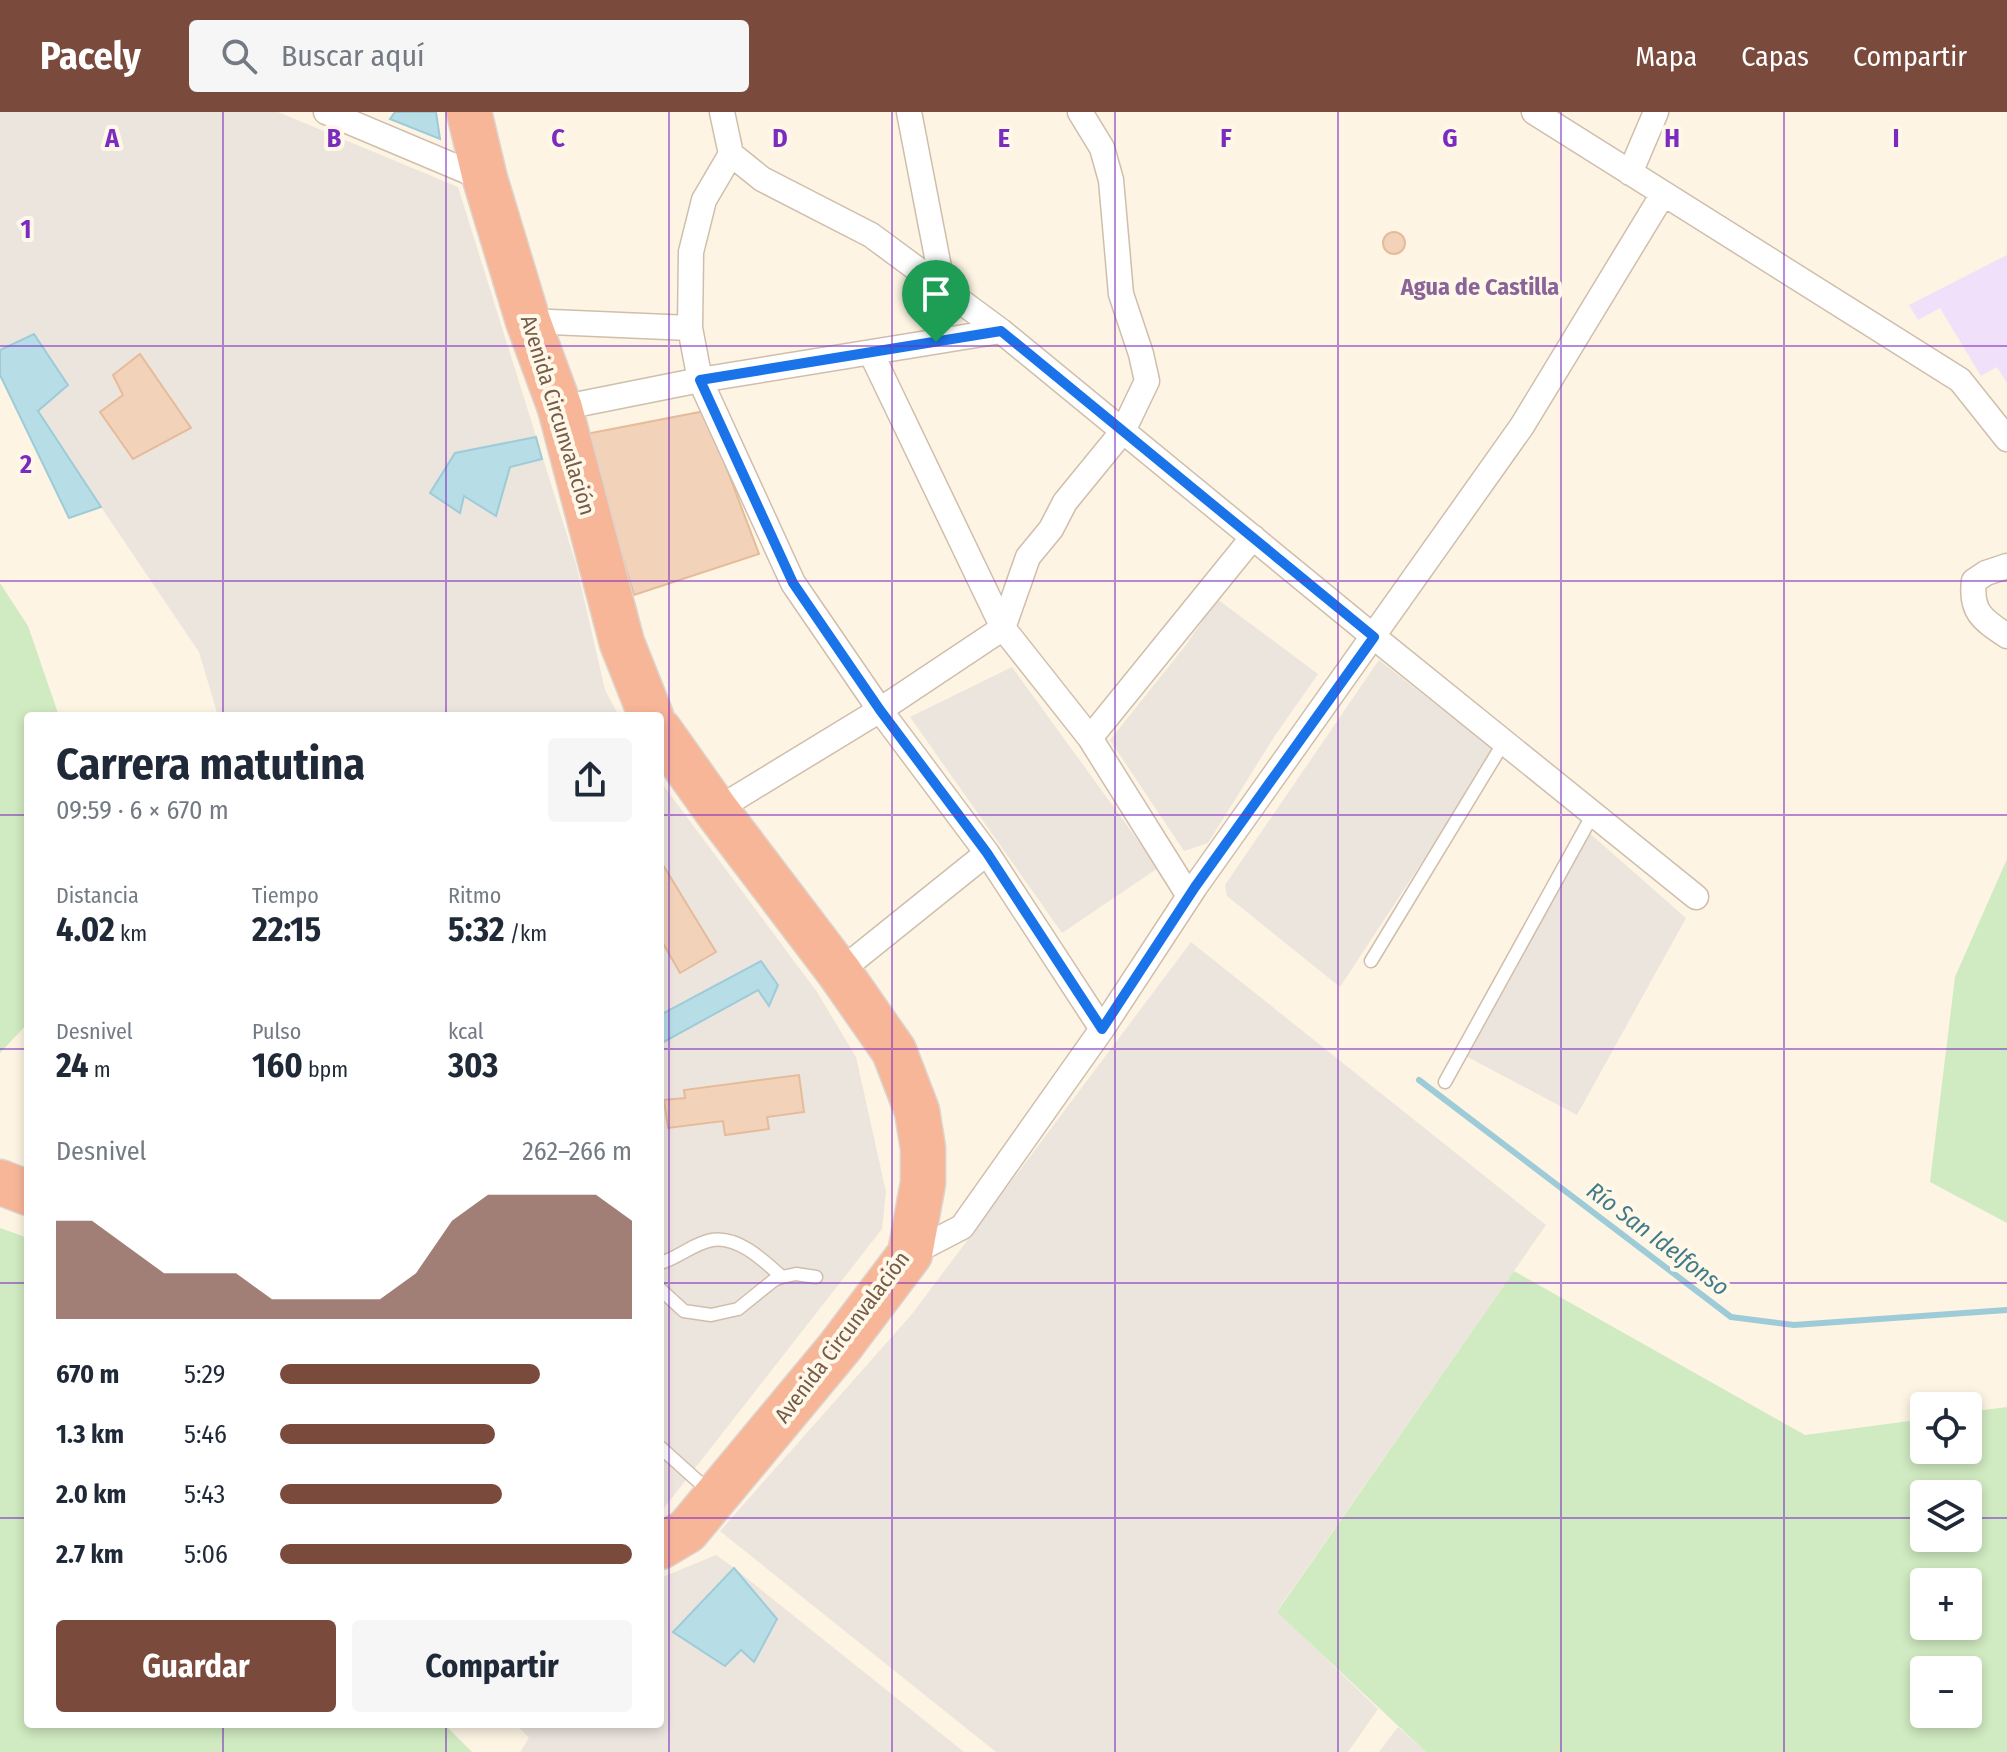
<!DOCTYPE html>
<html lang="es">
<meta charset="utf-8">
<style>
:root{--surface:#fff;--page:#f6f6f7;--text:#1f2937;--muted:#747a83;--accent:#7a4a3d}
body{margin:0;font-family:"Fira Sans Condensed",sans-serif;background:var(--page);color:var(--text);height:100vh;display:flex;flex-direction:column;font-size:30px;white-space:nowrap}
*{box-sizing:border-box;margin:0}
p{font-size:26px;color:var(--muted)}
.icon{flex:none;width:44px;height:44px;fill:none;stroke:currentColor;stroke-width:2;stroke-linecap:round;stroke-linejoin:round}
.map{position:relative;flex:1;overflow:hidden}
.details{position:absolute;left:24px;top:600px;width:640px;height:1016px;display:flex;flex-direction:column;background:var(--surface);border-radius:8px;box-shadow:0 4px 12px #0003}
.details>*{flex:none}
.controls{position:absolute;left:1910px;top:1280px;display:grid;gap:16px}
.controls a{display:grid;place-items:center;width:72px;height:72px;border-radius:8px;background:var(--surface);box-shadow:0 4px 12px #0003;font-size:40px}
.pin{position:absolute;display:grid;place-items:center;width:68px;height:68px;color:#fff;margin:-82px -34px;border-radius:50% 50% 50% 0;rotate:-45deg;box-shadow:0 0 8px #0007}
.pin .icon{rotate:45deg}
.round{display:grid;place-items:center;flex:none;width:84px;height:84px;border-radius:8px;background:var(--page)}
.overview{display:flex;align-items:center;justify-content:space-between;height:136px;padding:0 32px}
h1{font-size:44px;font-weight:700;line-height:60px}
.stats{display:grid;grid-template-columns:repeat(3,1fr);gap:12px;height:136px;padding:8px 32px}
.stats div{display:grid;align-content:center}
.stats b{font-size:34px;font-weight:700}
.stats small{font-size:22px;font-weight:400}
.stats p{font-size:22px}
.chart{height:224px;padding:16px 32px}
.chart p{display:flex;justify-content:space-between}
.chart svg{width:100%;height:144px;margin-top:8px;fill:var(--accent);opacity:.7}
.primary-button{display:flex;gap:16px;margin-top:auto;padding:16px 32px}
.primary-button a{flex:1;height:92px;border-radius:8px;background:var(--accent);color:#fff;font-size:32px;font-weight:700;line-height:92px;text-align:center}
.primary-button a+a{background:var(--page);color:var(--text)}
ul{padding:0 32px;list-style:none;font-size:26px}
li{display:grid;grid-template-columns:128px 96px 1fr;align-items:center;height:60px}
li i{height:20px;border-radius:10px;background:var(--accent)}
header{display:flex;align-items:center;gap:48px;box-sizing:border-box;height:112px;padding:0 40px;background:var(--accent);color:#fff}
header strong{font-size:38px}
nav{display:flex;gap:44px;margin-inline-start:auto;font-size:28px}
.search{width:560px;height:72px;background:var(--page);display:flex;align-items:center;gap:20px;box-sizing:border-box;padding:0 28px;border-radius:8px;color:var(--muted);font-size:30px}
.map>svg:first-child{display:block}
.industrial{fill:#ece5de}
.education{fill:#f1e0f9}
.green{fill:#d0eac1;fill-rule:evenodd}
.water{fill:#b7dde6;stroke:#9dccd8;stroke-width:2}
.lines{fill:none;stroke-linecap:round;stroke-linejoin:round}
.stream{stroke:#9dccd8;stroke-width:6}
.building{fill:#f2d3ba;stroke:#e5bb9a;stroke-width:2}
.lane-casing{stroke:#d0beac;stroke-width:15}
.street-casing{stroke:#d0beac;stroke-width:27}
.highway-casing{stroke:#dbd4cf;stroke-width:47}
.lane{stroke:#fff;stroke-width:12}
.street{stroke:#fff;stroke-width:24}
.highway{stroke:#f8b698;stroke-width:44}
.route-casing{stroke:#fff;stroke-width:16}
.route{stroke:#1a73e8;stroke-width:10}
.grid{fill:none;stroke:#7b2cbf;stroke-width:2;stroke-opacity:0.55}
.labels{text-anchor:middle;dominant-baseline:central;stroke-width:8;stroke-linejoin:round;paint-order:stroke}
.street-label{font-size:22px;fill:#755b48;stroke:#fff8e9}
.neighbourhood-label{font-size:24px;font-weight:bold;fill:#8a6498;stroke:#fff8e9}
.water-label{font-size:24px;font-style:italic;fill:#417a89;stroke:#fff8e9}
.grid-label{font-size:26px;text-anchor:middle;font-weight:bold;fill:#7b2cbf;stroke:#fff8e9;stroke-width:8;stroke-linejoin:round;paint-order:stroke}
</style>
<header>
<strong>Pacely</strong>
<div class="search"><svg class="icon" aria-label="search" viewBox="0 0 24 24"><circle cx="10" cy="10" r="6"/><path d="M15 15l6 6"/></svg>Buscar aquí</div>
<nav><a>Mapa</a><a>Capas</a><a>Compartir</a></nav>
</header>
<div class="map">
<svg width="2007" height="1640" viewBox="0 0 2007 1640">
<rect width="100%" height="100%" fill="#fdf4e3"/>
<path class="industrial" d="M0,0h278l180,75 118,377 29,126 14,26h-401l-19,-64 -98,-145 -32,11 -69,-143z
M1217,487l101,75 -44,63 -66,106 -24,8 -74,-111 76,-95z
M1379,548l116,91 -155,236 -113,-91 -2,-11z
M1012,555l146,201 -96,65 -152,-216z
M660,669l157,211 39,65 30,135 -4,37 -222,284z
M1587,719l99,87 -109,197 -113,-60z
M1191,830l355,283 -269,386 101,98 -30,43h-352l-276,-221 192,-217z
M716,1443l18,13 230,184h-444l9,-14 -13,-14h144v-146z
M1398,1615l28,25h-47z"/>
<path class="education" d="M2007,143v128l-10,-16 -16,9 -41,-68 -22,12 -9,-15z"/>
<path class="green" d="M0,471l28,43 31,90h-31v307l-28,30z
M2007,747v364l-77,-41 25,-205z
M0,1116l28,10v486h416l28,28h-472z
M1514,1159l291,164 119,-16v31h44v-38l39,-5v345h-581l-149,-140zM1924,1382h44v44h-44zM1968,1470v44h-44v-44zM1968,1558v44h-44v-44z"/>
<path class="water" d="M395,0h41l4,27 -50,-20z
M34,222l34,51 -30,26 63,96 -32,11 -69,-143v-25z
M536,325l6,22 -32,8 -14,49 -32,-20 -4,17 -30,-20 25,-40z
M761,849l17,24 -9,21 -11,-16 -98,54v-29z
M734,1456l43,51 -23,43 -13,-12 -16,16 -52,-34z"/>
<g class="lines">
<path class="stream" d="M1419,968l312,237 63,8 213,-15"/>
</g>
<path class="building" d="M1383 131a11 11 0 1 1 22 0a11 11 0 1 1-22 0Z
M140,242l51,74 -58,31 -33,-47 23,-17 -10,-20z
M705,299l54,143 -125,41 -48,-161z
M660,748l56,92 -36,21 -20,-35z
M799,963l5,37 -37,5 2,12 -44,6 -2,-14 -55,7 -4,-28 21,-2 -1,-8z"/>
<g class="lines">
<g class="lane-casing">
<path id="lane" d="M1371,849l133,-219
M1445,970l148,-268
M660,1151c18,-5 34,-20 52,-23 27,-4 52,21 70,37
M660,1177l24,22 27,4 27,-6 36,-29 8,-3 14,-3 20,3
M660,1335l50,45"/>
</g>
<g class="street-casing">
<path id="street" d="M326,0l159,67
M722,0l9,42 31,25 109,56 130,96 373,306 322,260
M909,0l34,176
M1534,0l426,268 47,59
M731,42l-27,46 -13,52 -1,76 10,52 93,203 87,127 107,143 115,176
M1630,61l26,-61
M528,209l162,7
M871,241l132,275 87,110 99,158
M560,296l140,-28 301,-49
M2007,454l-21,7 -12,8c-4,31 9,39 33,55
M1090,626l163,-201
M716,698l164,-100 123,-82 25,-71 23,-28 14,-27 58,-71 24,-50 -6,-27 -20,-60 -10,-114 -9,-32 -22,-36
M839,860l148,-119
M910,1142l52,-27 140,-198 93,-142 327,-461 141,-232"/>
</g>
<g class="highway-casing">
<path id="highway" d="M469,0l16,67 43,142 32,87 62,235 29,73
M660,619l56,79 123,162 55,79 23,60 6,37v35l-13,71 -71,94 -152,183 -27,16
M0,1070l28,11"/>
</g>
<use href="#lane" class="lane"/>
<use href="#street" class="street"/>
<use href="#highway" class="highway"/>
</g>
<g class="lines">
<g class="route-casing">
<path id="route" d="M1001,219l373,306 -179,250 -93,142 -115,-176 -107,-143 -87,-127 -93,-203z"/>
</g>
<use href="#route" class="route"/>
</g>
<path class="grid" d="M223,0v604M446,0v604M669,0v1640M892,0v1640M1115,0v1640M1338,0v1640M1561,0v1640M1784,0v1640M0,234h2007M0,469h2007M0,703h28M660,703h1347M0,937h28M660,937h1347M0,1171h28M660,1171h1347M0,1406h28M660,1406h1264M1968,1406h39M223,1612v28M446,1612v28"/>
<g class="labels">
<g class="street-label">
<text transform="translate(558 303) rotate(73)">Avenida Circunvalación</text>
<text transform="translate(842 1225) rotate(-53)">Avenida Circunvalación</text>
</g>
<g class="neighbourhood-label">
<text x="1480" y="175">Agua de Castilla</text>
</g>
<g class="water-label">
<text transform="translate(1658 1127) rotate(37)">Río San Idelfonso</text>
</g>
</g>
<g class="grid-label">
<text x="112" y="35">A</text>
<text x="334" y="35">B</text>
<text x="558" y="35">C</text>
<text x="780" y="35">D</text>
<text x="1004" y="35">E</text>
<text x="1226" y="35">F</text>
<text x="1450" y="35">G</text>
<text x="1672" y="35">H</text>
<text x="1896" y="35">I</text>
<text x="26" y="126">1</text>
<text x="26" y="361">2</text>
</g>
</svg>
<div class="controls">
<a><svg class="icon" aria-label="locate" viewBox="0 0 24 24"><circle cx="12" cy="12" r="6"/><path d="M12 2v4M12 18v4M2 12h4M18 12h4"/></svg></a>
<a><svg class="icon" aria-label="layers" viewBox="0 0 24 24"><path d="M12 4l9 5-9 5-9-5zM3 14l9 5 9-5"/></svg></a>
<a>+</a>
<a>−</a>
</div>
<div class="pin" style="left:936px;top:230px;background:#1e9e55"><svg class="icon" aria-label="arrive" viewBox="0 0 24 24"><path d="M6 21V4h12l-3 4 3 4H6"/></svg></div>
<section class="details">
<div class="overview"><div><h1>Carrera matutina</h1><p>09:59 · 6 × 670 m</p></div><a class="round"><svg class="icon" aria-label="share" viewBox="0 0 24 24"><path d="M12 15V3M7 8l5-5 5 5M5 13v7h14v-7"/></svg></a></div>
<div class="stats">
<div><p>Distancia</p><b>4.02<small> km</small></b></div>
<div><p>Tiempo</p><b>22:15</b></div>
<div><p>Ritmo</p><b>5:32<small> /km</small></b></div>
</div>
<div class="stats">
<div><p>Desnivel</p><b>24<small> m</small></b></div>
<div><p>Pulso</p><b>160<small> bpm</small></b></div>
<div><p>kcal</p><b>303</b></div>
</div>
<div class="chart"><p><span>Desnivel</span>262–266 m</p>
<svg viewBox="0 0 160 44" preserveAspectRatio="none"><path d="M0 44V14L10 14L20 22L30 30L40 30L50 30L60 38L70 38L80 38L90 38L100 30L110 14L120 6L130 6L140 6L150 6L160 14V44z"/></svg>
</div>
<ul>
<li><b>670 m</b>5:29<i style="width:74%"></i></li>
<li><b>1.3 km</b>5:46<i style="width:61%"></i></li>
<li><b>2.0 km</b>5:43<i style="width:63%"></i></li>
<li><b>2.7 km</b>5:06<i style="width:100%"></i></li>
</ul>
<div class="primary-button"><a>Guardar</a><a>Compartir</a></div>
</section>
</div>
